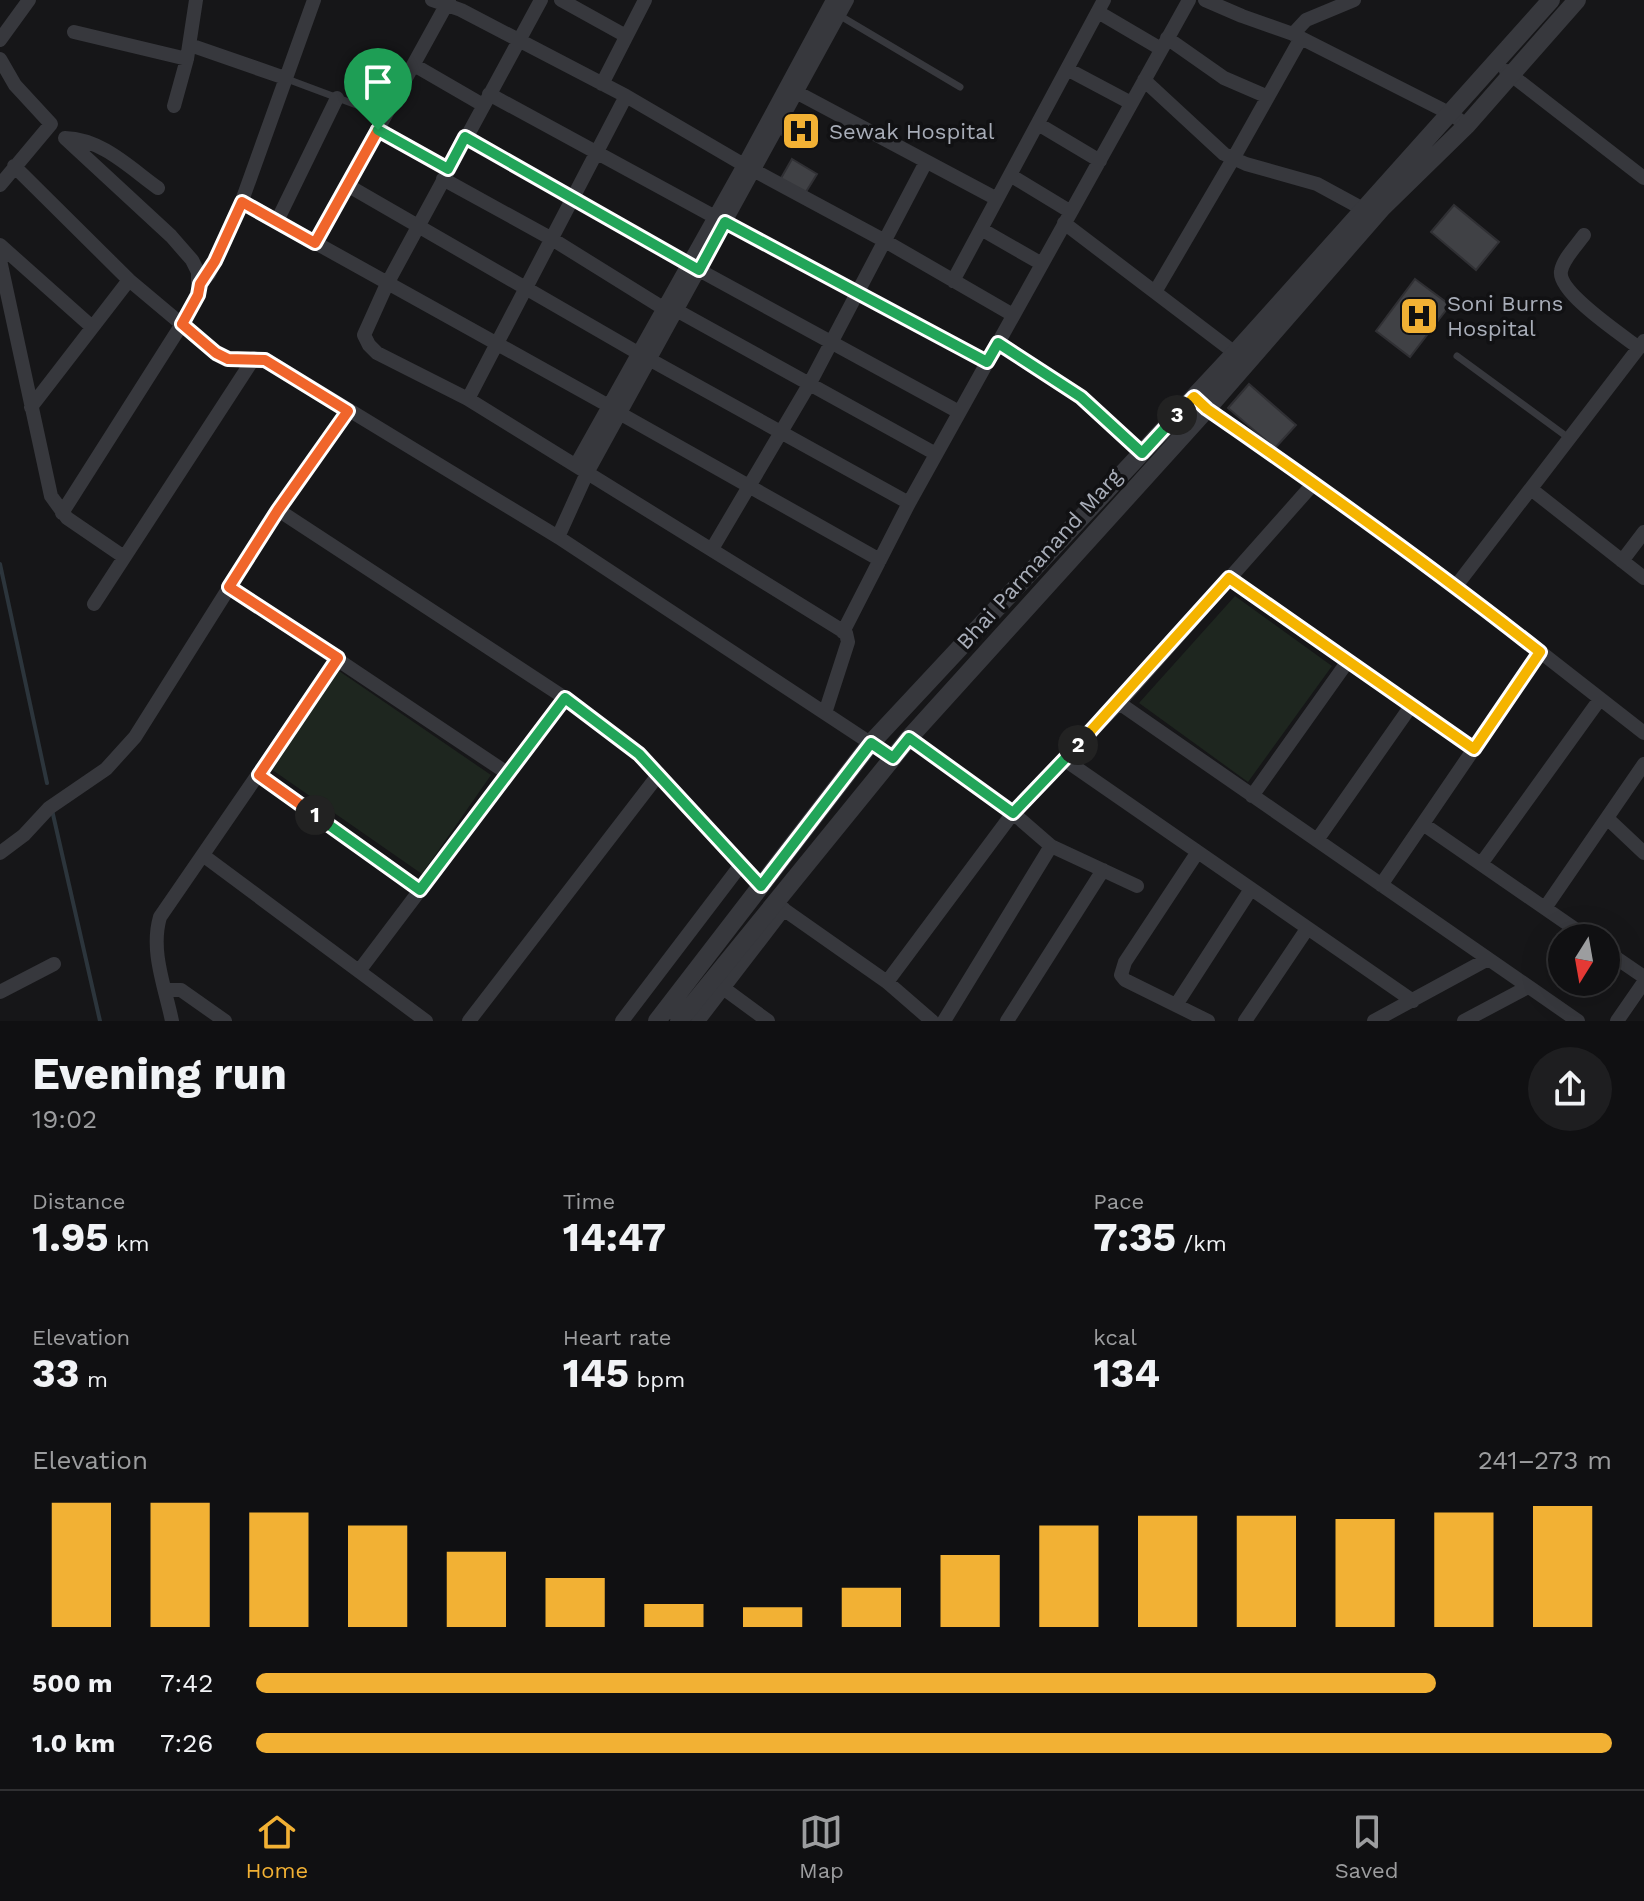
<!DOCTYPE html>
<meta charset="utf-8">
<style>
:root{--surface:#101012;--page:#1e1e20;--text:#f1f3f6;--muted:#9c9d9f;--line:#303032;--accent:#f2b134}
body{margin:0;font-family:"Work Sans",sans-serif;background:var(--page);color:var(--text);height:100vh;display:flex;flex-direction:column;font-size:30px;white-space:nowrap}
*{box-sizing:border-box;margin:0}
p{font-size:26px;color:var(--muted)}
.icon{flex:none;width:44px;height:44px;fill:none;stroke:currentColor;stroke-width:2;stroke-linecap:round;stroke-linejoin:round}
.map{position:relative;height:1021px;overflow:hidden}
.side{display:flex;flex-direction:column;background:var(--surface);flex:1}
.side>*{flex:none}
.needle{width:52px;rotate:191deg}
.controls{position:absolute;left:1548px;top:924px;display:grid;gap:16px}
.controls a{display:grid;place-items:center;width:72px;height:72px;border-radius:50%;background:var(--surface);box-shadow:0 8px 32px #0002,0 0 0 2px var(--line);font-size:40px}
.pin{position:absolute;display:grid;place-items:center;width:68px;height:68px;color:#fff;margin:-82px -34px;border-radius:50% 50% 50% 0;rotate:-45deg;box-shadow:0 0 8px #0007}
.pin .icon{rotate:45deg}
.km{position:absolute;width:40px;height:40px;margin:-20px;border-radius:50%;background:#222;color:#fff;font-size:22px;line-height:40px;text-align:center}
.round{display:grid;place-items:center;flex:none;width:84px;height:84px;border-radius:42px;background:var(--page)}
.summary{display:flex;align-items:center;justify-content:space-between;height:136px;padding:0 32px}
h1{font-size:44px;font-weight:700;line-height:60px}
.figures{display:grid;grid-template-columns:repeat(3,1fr);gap:12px;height:136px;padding:8px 32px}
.figures div{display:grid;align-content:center}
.figures b{font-size:40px;font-weight:700}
.figures small{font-size:22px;font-weight:400}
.figures p{font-size:22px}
.chart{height:224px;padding:16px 32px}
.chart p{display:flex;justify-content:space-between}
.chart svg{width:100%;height:144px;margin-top:8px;stroke:var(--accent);stroke-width:6}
ul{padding:0 32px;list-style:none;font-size:26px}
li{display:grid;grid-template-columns:128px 96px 1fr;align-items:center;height:60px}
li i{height:20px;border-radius:10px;background:var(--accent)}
.dock{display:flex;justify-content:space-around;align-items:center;height:112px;border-top:2px solid var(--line);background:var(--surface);font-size:22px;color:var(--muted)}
.dock a{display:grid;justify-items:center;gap:4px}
.dock .selected{color:var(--accent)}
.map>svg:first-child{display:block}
.green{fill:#1e261f}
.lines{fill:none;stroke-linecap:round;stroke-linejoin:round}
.stream{stroke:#2c353c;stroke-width:4}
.building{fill:#404145;stroke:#303034;stroke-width:2}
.service{stroke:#37383d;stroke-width:7}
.minor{stroke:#37383d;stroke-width:14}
.tertiary{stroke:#37383d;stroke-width:18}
.split-1-casing{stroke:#fff;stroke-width:16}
.split-2-casing{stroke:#fff;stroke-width:16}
.split-3-casing{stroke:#fff;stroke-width:16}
.split-4-casing{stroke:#fff;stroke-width:16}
.split-1{stroke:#f0652b;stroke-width:10}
.split-2{stroke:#22a559;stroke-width:10}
.split-3{stroke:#f5b400;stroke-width:10}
.split-4{stroke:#22a559;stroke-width:10}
.labels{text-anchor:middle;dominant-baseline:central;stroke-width:7;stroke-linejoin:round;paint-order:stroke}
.poi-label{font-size:22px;fill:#a8adb8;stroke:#111113;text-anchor:start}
.street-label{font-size:22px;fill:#a8adb8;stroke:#111113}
</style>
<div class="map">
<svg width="1644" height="1021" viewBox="0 0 1644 1021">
<rect width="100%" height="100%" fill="#161618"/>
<path class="green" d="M1235,596l97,70 -84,116 -109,-79z
M339,671l152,104 -69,99 -151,-105z"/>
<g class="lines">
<path class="stream" d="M0,564l47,219
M52,810l48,211"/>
</g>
<path class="building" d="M788,113l27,16 -11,19 -27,-16z
M792,159l25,15 -13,21 -24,-15z
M1454,205l45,37 -23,28 -45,-38z
M1415,279l35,26 -40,52 -34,-26z
M1249,384l47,41 -21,23 -47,-40z"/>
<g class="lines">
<path class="service" d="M837,14l123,73
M287,79l99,37
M1457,356l113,83"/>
<path class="minor" d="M432,0l29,10 165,86 118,69 141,76 128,74
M541,0l-154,284 -23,51 5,10 8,8 91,46 378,234 2,9 -23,71
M561,0l65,36
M1205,0l37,16 51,18 156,79 18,12
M1098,12l63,37
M74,32l113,27
M1293,34l13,-14 48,-20
M1167,38l57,40 44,19
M0,40l29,-40
M190,45l95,33
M0,59l15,26 36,39 -51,61
M414,65l69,40
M1067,69l64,34
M1506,71l138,107
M1144,80l80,74 22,10 71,20 46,25
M602,84l43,-84
M796,92l201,107
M489,94l226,123
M174,106l13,-47 9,-59
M1038,124l62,37
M378,130l70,39
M465,137l223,127 271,148
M65,138c37,1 65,30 93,50
M14,166l115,114 87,73c21,12 37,2 59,12l283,172 335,221
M1010,175l61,37
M443,179l109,60 111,69
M347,185l291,168 271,150
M242,202l367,204
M277,221l60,-123
M725,222l262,140
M1064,223l171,130
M981,229l61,35
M1584,235c-7,10 -21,24 -23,36 -4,21 61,64 78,77
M315,243l134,-243
M0,245l92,82
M0,260l51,236 16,22 57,39
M953,281l151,-281
M200,284l9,-10 30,-65 75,-209
M1155,292l78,-133 68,-121
M676,310l260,144
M998,343l83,54 61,56
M468,399l158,-303
M1200,403l256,183 188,147
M31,407l98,-127
M621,414l259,146
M576,465l168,-300 89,-165
M1531,489l113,89
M278,510l287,188 74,56 122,132
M62,513l120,-189 16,-29v-23l-6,-12 -21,-24 -106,-98
M558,537l29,-64 260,-473
M712,549l98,-166 116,-221
M1622,561l22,-29
M1229,578l245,171
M1456,586l188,-245
M229,587l278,186
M94,604l160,-246
M843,632l66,-129 280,-503
M1119,703l459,318
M909,738l104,75 38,33 86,40
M1065,760l348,241
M259,775l161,115
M1252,796l96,-135
M1607,818l37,35
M1423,824l165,114
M1317,840l94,-134
M0,853l24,-18 25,-27 57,-39 29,-32 143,-227 70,-99
M1197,853l-72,109 -4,13 4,5 83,41
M204,856l222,165
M1481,864l119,-165
M1381,885l159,-233
M776,904l111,78 45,39
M1545,908l99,-144
M1606,951l38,26
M359,971l206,-273
M715,982l53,39
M887,982l126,-169 106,-110 195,-220
M165,990h16l44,31
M0,992l54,-28
M1176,1005l75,-116
M172,1021c-7,-34 -22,-70 -12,-104l178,-259
M469,1021l190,-247
M622,1021l118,-155
M698,1021l86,-112
M944,1021l107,-175
M1007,1021l96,-151
M1245,1021l62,-92
M1374,1021l114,-62
M1464,1021l64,-34
M1617,1021l27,-39"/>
<path class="tertiary" d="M657,1021l214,-278 364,-390 316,-353
M679,1021l230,-283 298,-329 175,-201 85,-83 110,-125"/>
</g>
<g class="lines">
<g class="split-1-casing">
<path id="split-1" d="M315,815l-56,-40 79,-117 -109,-71 49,-77 70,-99 -83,-51 -37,-1 -12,-6 -34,-29 16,-29 2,-11 15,-23 27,-59 73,41 63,-113"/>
</g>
<g class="split-2-casing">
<path id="split-2" d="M315,815l105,75 145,-192 74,56 122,132 110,-143 22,15 16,-20 104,75 65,-68"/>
</g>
<g class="split-3-casing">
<path id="split-3" d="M1078,745l151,-167 245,171 66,-97c-108,-85 -220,-165 -333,-243l-13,-12 -17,18"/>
</g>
<g class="split-4-casing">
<path id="split-4" d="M378,130l70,39 17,-32 234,133 26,-48 262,140 11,-19 83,54 61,56 35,-38"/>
</g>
<use href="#split-1" class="split-1"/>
<use href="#split-2" class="split-2"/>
<use href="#split-3" class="split-3"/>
<use href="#split-4" class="split-4"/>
</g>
<defs>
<g id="hospital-square" transform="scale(2)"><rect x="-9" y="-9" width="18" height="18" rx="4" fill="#f2b134" stroke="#111113"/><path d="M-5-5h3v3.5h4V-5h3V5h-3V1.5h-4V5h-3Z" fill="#111"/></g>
</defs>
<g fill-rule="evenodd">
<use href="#hospital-square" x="801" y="131"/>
<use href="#hospital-square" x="1419" y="316"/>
</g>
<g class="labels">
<g class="poi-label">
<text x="829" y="131">Sewak Hospital</text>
<text x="1447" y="303">Soni Burns<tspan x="1447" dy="25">Hospital</tspan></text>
</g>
<g class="street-label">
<text transform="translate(1039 559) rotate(-48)">Bhai Parmanand Marg</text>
</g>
</g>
</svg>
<div class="controls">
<a><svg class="needle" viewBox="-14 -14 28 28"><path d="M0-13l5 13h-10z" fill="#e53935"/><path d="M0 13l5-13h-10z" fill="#9c9d9f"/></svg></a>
</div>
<div class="pin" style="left:378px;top:130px;background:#1e9e55"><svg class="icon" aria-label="arrive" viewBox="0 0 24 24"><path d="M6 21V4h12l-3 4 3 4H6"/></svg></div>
<b class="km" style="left:315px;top:815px">1</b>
<b class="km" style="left:1078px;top:745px">2</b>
<b class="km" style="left:1177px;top:415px">3</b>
</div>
<section class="side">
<div class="summary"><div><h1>Evening run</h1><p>19:02</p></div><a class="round"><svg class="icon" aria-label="share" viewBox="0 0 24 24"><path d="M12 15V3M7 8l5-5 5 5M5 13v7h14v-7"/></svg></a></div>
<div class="figures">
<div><p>Distance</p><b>1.95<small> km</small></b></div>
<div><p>Time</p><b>14:47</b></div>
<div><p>Pace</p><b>7:35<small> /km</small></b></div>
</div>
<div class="figures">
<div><p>Elevation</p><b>33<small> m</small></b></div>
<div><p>Heart rate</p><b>145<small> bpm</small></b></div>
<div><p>kcal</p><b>134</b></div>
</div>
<div class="chart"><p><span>Elevation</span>241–273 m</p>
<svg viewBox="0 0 160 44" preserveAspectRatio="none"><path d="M5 44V6M15 44V6M25 44V9M35 44V13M45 44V21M55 44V29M65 44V37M75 44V38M85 44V32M95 44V22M105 44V13M115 44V10M125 44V10M135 44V11M145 44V9M155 44V7"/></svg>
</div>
<ul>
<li><b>500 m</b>7:42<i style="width:87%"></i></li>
<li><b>1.0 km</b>7:26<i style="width:100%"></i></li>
</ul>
</section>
<nav class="dock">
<a class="selected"><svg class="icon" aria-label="home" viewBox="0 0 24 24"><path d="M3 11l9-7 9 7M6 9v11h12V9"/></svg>Home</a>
<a><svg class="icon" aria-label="map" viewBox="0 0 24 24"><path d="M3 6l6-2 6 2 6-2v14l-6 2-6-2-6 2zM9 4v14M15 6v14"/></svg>Map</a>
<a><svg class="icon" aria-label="saved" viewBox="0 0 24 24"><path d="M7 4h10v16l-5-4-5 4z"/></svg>Saved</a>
</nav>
